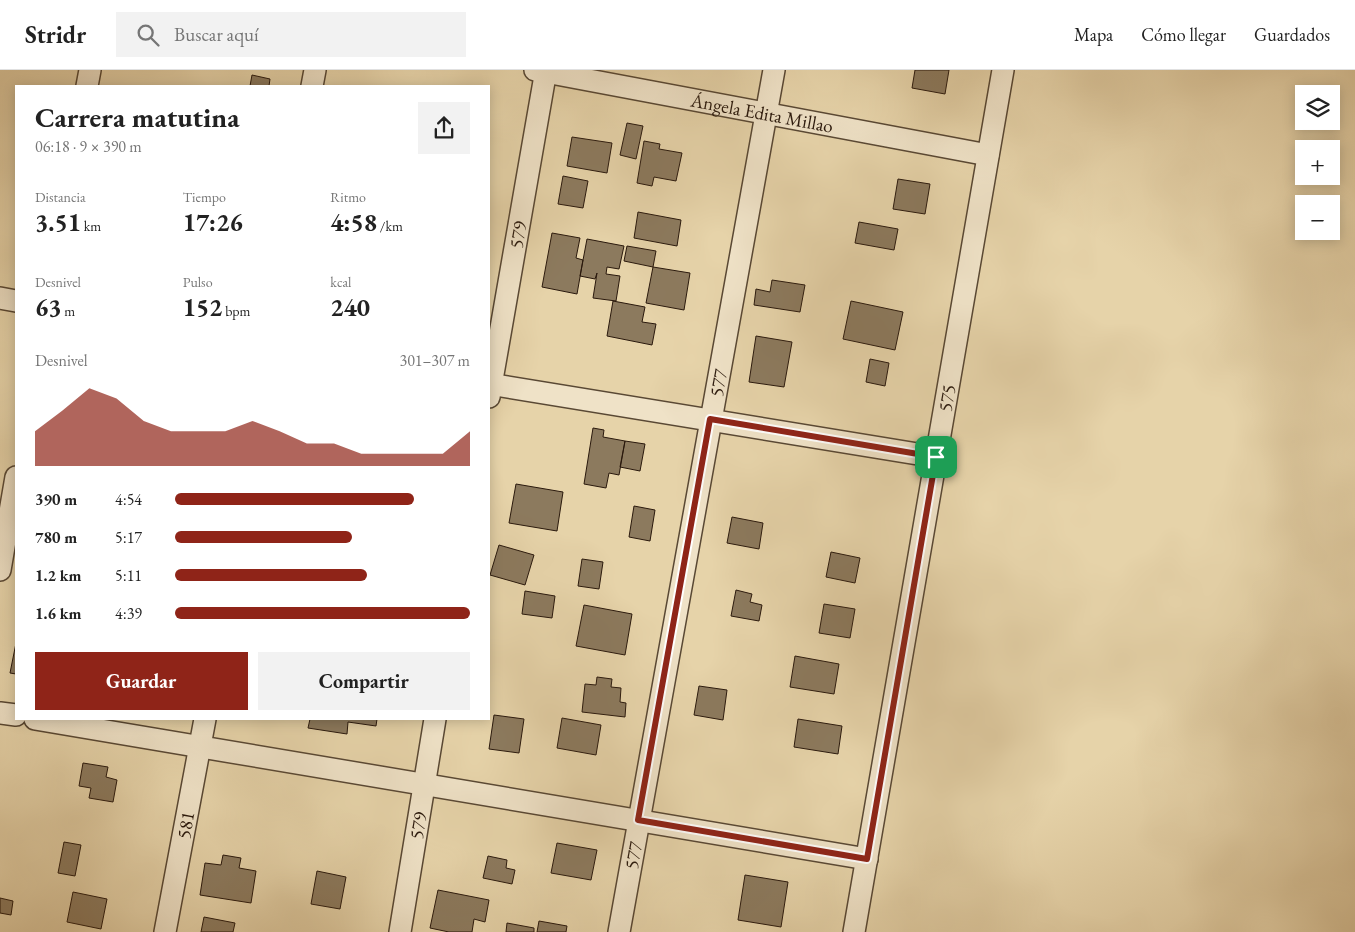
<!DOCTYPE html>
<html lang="es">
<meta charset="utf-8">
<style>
:root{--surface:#fff;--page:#f2f2f2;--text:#222;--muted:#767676;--line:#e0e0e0;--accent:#8f2418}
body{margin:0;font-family:"EB Garamond",serif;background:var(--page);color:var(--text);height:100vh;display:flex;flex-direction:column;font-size:19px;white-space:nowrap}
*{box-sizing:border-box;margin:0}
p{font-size:16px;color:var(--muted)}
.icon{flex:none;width:28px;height:28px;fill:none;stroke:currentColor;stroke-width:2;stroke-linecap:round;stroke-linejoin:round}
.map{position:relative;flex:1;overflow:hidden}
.panel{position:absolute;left:15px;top:15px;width:475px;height:635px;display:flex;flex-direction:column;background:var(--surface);border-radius:0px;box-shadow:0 2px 12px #0003}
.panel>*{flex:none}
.fabs{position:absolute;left:1295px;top:15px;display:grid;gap:10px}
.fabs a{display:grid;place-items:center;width:45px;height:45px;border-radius:0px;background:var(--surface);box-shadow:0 2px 12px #0003;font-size:25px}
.pin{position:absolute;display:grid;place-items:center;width:42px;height:42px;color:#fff;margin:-21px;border-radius:10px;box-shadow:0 2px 8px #0006}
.round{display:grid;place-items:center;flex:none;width:52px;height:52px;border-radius:0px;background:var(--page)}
.overview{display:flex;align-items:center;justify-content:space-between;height:85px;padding:0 20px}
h1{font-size:28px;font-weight:700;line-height:38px}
.figures{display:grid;grid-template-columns:repeat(3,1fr);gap:8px;height:85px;padding:5px 20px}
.figures div{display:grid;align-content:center}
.figures b{font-size:25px;font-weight:700}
.figures small{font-size:14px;font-weight:400}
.figures p{font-size:14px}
.chart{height:140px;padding:10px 20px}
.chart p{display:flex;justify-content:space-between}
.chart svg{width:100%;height:90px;margin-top:5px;fill:var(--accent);opacity:.7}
.action{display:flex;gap:10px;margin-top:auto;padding:10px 20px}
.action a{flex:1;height:58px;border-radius:0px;background:var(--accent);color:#fff;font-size:20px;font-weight:700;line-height:58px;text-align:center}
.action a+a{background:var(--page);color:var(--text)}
ul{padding:0 20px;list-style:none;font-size:16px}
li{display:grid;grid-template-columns:80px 60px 1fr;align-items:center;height:38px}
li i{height:12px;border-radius:6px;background:var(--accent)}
header{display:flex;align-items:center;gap:30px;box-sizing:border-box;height:70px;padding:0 25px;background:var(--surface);border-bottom:1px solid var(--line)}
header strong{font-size:24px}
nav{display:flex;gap:28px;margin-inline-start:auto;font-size:18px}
.search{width:350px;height:45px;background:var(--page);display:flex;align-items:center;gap:12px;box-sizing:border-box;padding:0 18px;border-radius:0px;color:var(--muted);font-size:19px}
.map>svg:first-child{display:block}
.building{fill:#8c7a5e;stroke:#2a190d}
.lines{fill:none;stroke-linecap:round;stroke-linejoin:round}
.street-casing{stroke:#594834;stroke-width:24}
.street{stroke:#efe2c7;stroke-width:21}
.route-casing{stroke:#fff;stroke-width:10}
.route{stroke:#8f2418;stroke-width:6}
.labels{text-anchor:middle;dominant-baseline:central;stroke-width:4;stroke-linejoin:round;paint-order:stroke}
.street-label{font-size:19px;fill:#2a190d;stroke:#efe2c7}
</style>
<header>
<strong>Stridr</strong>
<div class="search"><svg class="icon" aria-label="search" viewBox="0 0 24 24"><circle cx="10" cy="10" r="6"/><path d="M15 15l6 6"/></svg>Buscar aquí</div>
<nav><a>Mapa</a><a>Cómo llegar</a><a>Guardados</a></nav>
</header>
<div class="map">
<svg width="1355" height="862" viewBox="0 0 1355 862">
<rect width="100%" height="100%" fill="#e6d3a9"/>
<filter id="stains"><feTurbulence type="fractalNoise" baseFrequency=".004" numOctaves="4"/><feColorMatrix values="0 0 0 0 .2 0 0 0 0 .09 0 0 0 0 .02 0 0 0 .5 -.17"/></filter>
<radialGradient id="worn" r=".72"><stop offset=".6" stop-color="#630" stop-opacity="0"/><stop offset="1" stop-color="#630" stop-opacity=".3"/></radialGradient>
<path class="building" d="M915,0h34l-4,24 -33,-6z
M252,5l18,4 -1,7h-19z
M627,53l16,3 -7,33 -16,-4z
M572,67l40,6 -5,30 -40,-7z
M644,71l16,3 -1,5 23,4 -6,28 -22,-4 -2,9 -15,-3z
M563,106l25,5 -5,27 -25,-4z
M898,109l32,5 -5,30 -32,-5z
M638,142l43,8 -4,26 -43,-8z
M859,152l39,7 -4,21 -39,-7z
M552,163l28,5 -4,20 7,2 -6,34 -35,-7z
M587,169l37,7 -5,23 -12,-2 -1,7 14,2 -4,25 -23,-3 4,-25 -2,6 -15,-3z
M627,176l29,5 -3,16 -29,-6z
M653,197l37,6 -6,37 -38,-7z
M772,210l33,5 -5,27 -46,-7 2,-16 14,3z
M613,231l32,6 -3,15 14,2 -4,21 -45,-9z
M851,231l52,11 -8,38 -52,-11z
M756,266l36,6 -8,45 -35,-5z
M870,289l19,4 -4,23 -19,-4z
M593,358l11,2 -1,7 22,4 -6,34 -10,-2 -3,15 -22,-4z
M625,371l20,3 -5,27 -20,-4z
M516,414l47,8 -6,39 -48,-8z
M634,436l21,4 -5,31 -21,-4z
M732,447l31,6 -4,26 -32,-6z
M499,475l35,10 -9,30 -35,-10z
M831,482l29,6 -5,25 -29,-6z
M582,489l21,3 -4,27 -21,-3z
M736,520l16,4 -2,8 12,3 -3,16 -28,-5z
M525,521l30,5 -3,22 -30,-4z
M824,534l31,5 -5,29 -31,-5z
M584,535l48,9 -7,41 -49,-9z
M16,573v31l-6,-1z
M795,586l44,8 -5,30 -44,-7z
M597,607l15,2 -1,8 10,1 -1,14 6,1 -1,14 -43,-5 3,-28 11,1z
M699,616l28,4 -4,30 -29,-5z
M494,645l30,4 -5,34 -30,-4z
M562,648l39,7 -5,30 -39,-7z
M310,649h67l-1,7 -28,-4 -1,12 -39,-6z
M798,649l44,7 -4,28 -44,-7z
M83,693l25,4 -2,10 11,3 -4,22 -24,-4 2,-10 -12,-2z
M64,772l17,3 -6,31 -17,-3z
M557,773l40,7 -6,30 -40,-7z
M223,785l18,3 -2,10 17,3 -5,32 -51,-8 5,-32 16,2z
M488,786l19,4 -1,8 9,2 -3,14 -29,-6z
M317,801l29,6 -6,32 -29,-5z
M745,805l43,7 -7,45 -43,-7z
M438,820l51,10 -4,22 -11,-3 -2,13h-23l-19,-4z
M73,822l34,7 -6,30 -34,-7z
M0,828l13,3 -2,14 -11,-2z
M204,847l31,6 -2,9h-32z
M539,851l28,5 -1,6h-29z
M507,853l27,5v4h-28z"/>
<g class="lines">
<g class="street-casing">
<g id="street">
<path id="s1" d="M535,0l453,85"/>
<path d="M87,16l3,-16"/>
<path d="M312,16l3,-16"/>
<path d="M0,228l16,3"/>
<path d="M489,314l447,73"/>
<path id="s2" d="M489,327l57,-327"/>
<path d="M0,500l16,-93"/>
<path d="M0,643l16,2"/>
<path d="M35,649l832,140"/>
<path id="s3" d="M165,862l40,-213"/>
<path id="s4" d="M400,862l35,-213"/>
<path id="s5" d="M619,862l155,-862"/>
<path id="s6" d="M854,862l149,-862"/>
</g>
</g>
<use href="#street" class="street"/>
</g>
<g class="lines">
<g class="route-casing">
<path id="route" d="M710,349l226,38 -69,402 -229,-39z"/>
</g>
<use href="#route" class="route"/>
</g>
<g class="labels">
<g class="street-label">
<text stroke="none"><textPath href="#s1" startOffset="231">Ángela Edita Millao</textPath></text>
<text stroke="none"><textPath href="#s2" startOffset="165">579</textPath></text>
<text stroke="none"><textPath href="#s5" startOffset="558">577</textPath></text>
<text stroke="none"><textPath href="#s6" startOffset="542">575</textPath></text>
<text stroke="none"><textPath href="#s3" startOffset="109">581</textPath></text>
<text stroke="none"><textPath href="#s4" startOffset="108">579</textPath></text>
<text stroke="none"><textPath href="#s5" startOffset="78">577</textPath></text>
</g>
</g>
<rect width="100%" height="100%" filter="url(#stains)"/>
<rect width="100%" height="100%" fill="url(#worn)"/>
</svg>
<div class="fabs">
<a><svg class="icon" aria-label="layers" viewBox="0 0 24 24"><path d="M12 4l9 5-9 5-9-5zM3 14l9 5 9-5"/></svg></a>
<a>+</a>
<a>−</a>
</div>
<div class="pin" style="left:936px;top:387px;background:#1e9e55"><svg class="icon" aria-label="arrive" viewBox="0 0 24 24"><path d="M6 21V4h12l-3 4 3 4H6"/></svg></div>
<section class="panel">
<div class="overview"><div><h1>Carrera matutina</h1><p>06:18 · 9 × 390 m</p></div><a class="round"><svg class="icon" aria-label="share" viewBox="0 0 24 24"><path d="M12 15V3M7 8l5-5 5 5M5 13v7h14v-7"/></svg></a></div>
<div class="figures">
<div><p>Distancia</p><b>3.51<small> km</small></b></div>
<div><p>Tiempo</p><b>17:26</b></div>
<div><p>Ritmo</p><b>4:58<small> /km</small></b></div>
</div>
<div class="figures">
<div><p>Desnivel</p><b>63<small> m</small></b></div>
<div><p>Pulso</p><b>152<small> bpm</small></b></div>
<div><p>kcal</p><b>240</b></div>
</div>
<div class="chart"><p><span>Desnivel</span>301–307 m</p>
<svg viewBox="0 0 160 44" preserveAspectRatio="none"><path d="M0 44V27L10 17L20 6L30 11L40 22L50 27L60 27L70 27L80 22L90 27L100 33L110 33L120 38L130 38L140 38L150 38L160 27V44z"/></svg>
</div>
<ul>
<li><b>390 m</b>4:54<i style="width:81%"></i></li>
<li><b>780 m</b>5:17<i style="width:60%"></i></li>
<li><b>1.2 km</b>5:11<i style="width:65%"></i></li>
<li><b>1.6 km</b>4:39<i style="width:100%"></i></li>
</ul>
<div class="action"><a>Guardar</a><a>Compartir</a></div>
</section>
</div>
